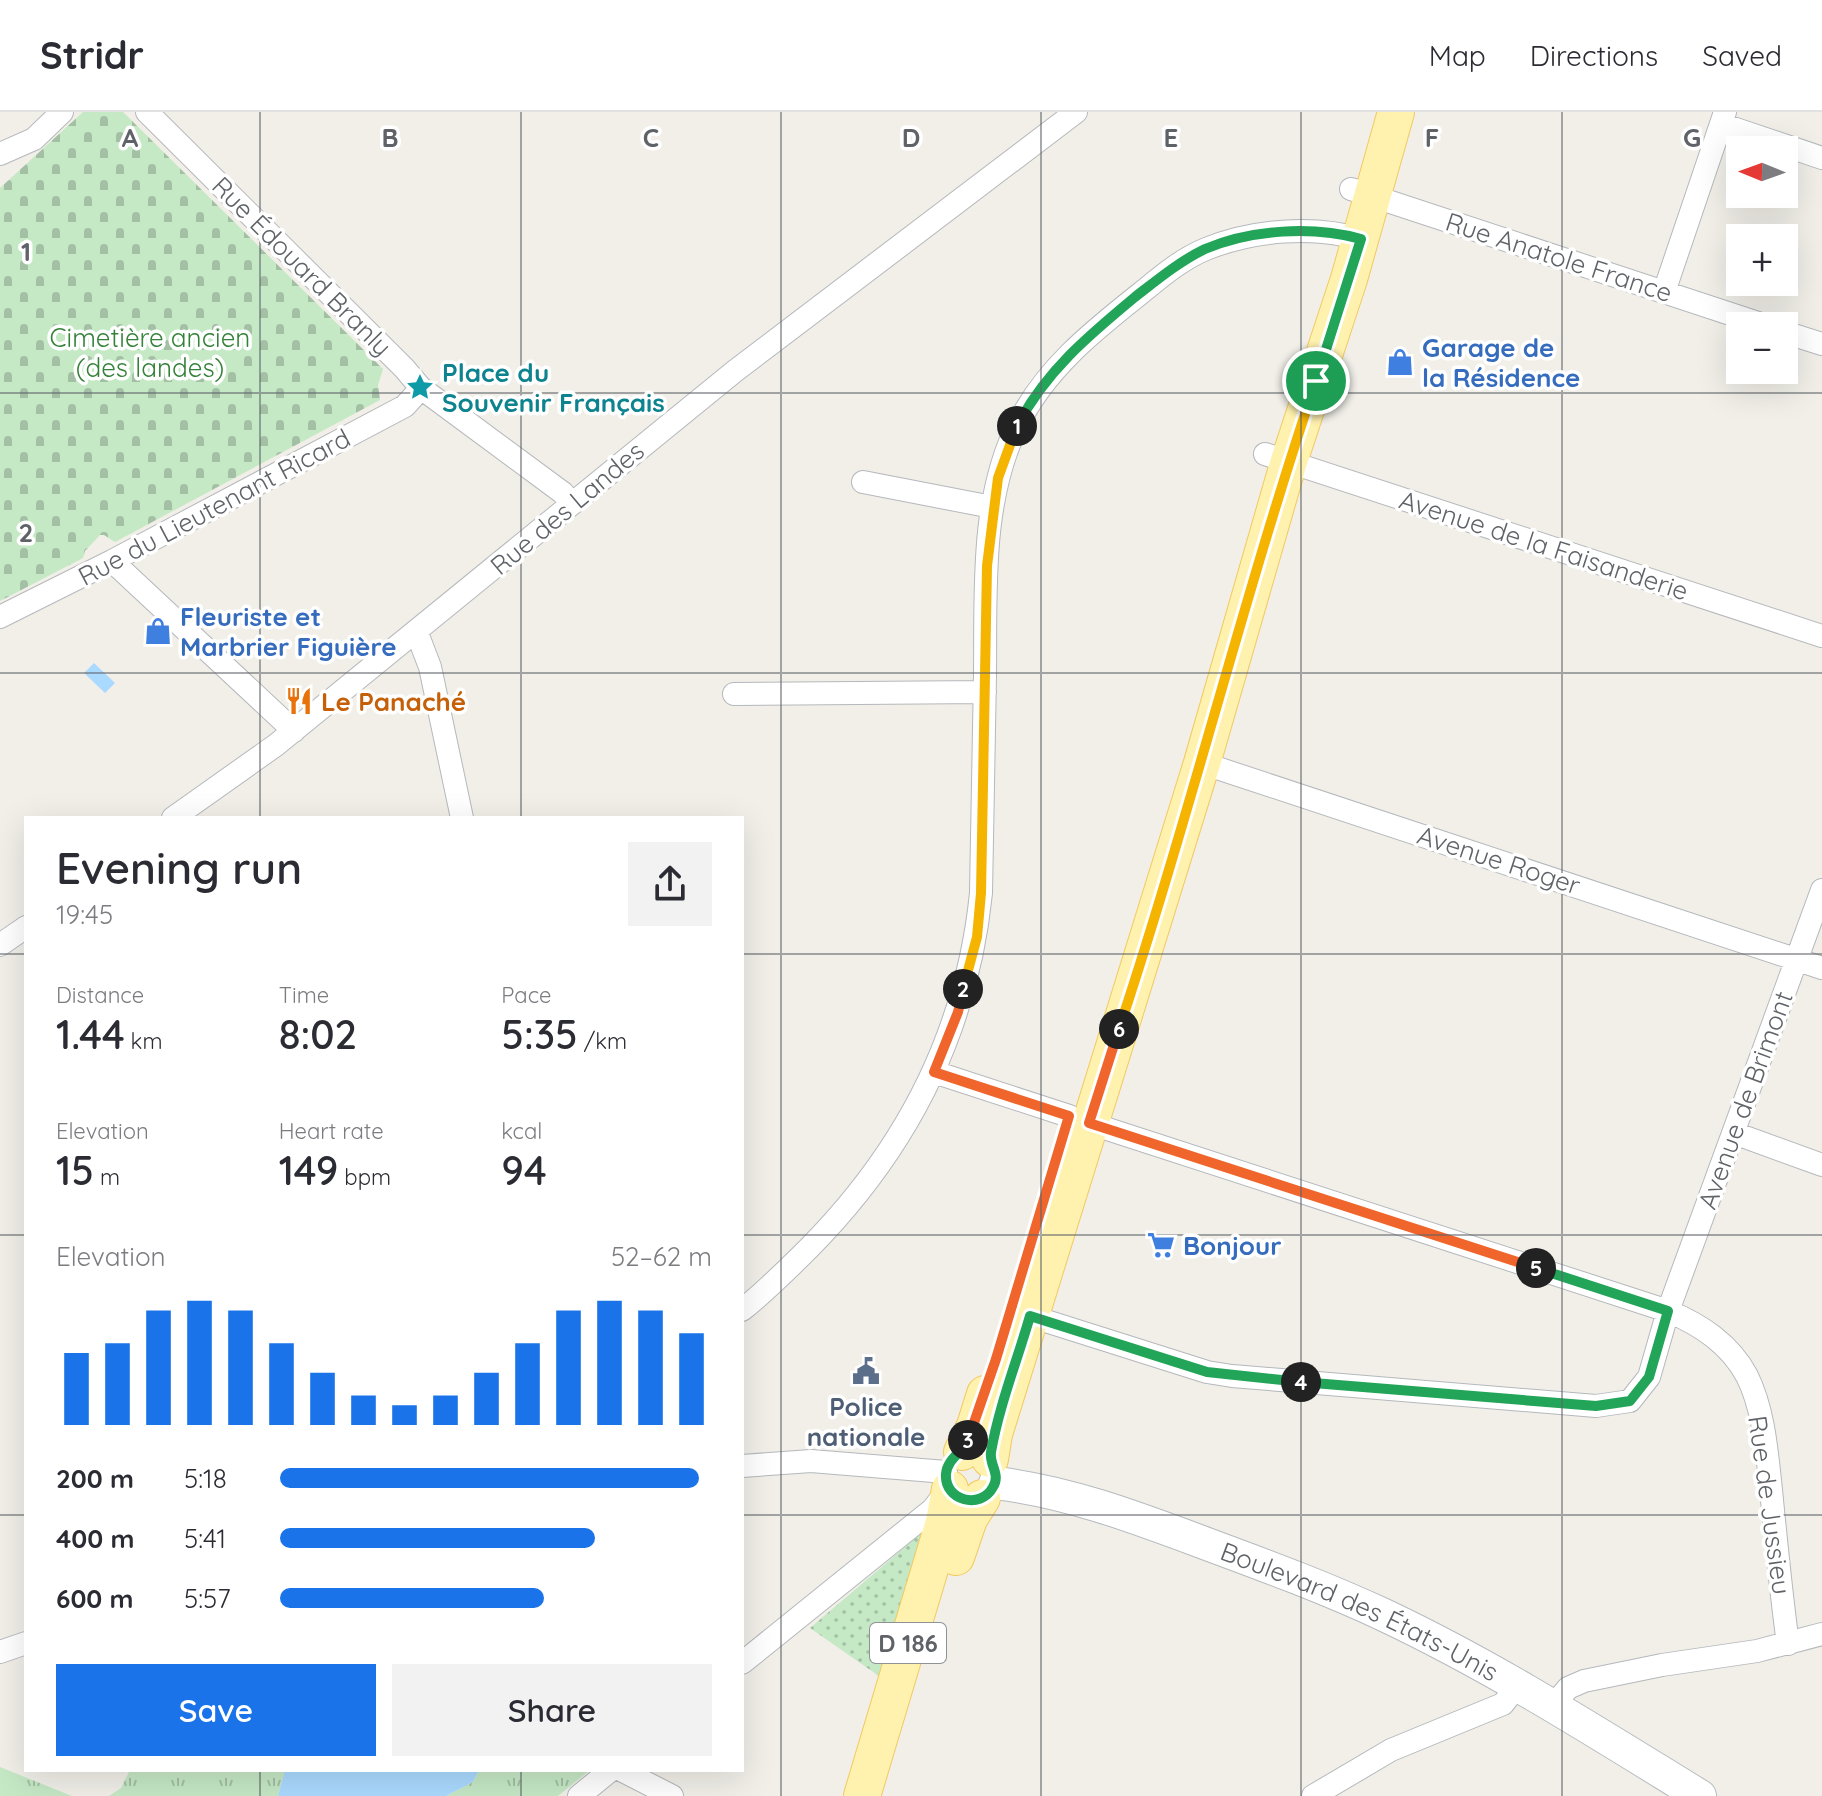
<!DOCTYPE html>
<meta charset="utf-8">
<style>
:root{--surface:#fff;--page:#f2f2f3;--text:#2b2b33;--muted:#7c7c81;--line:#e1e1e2;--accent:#1a73e8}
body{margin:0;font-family:Quicksand,sans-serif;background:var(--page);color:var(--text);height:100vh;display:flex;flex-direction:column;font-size:30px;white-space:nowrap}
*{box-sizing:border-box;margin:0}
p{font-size:26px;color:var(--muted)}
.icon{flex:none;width:44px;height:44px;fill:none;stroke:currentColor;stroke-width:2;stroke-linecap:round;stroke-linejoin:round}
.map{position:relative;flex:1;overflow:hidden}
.sheet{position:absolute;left:24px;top:704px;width:720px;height:956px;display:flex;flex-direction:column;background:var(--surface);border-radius:0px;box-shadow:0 8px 32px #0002}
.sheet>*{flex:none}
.needle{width:52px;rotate:271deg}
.controls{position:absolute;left:1726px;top:24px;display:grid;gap:16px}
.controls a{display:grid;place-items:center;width:72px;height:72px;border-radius:0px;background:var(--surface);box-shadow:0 8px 32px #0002;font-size:40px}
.pin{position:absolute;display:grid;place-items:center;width:68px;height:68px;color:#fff;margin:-34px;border:4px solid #fff;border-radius:50%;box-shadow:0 2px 8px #0007}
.km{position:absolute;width:40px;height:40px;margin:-20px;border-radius:50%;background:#222;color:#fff;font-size:22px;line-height:40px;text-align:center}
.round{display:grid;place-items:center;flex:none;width:84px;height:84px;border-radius:0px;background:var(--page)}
.headline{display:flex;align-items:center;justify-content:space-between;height:136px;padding:0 32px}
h1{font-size:44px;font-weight:600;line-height:60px}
.figures{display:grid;grid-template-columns:repeat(3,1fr);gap:12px;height:136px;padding:8px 32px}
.figures div{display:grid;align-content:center}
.figures b{font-size:40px;font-weight:600}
.figures small{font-size:22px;font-weight:400}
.figures p{font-size:22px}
.chart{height:224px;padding:16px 32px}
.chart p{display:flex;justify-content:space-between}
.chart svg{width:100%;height:144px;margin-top:8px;stroke:var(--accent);stroke-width:6}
.action{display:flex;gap:16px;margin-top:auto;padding:16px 32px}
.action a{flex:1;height:92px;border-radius:0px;background:var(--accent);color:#fff;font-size:32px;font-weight:600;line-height:92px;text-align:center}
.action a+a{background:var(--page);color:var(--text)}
ul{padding:0 32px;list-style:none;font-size:26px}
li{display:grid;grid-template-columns:128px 96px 1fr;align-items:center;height:60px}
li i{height:20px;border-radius:10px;background:var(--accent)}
header{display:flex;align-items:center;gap:48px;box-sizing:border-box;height:112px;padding:0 40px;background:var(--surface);border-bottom:2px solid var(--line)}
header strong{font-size:38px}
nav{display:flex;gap:44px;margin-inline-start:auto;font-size:28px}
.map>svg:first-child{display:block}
.grass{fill:url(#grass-dots)}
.cemetery{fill:url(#cemetery-stones)}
.park{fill:url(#park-tufts)}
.water{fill:#aadaff}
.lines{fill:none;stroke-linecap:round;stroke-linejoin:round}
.street-casing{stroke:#b5b8bc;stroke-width:24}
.secondary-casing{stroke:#b6babf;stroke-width:34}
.primary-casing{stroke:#f2c960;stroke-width:38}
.street{stroke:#fff;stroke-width:22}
.secondary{stroke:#fff;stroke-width:32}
.primary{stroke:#fff2af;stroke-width:36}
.split-1-casing{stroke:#fff;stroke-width:16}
.split-2-casing{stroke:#fff;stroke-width:16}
.split-3-casing{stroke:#fff;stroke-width:16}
.split-4-casing{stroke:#fff;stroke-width:16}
.split-5-casing{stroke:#fff;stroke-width:16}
.split-6-casing{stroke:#fff;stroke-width:16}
.split-7-casing{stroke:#fff;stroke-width:16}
.split-1{stroke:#22a559;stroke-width:10}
.split-2{stroke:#f5b400;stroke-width:10}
.split-3{stroke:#f0652b;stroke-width:10}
.split-4{stroke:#22a559;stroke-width:10}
.split-5{stroke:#22a559;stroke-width:10}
.split-6{stroke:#f0652b;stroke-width:10}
.split-7{stroke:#f5b400;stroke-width:10}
.grid{fill:none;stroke:#5f6368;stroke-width:2;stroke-opacity:0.55}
.labels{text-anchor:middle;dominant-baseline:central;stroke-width:7;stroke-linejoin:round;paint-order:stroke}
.shield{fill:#fff;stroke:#8f9295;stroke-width:2}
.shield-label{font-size:24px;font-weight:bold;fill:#5f6368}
.street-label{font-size:26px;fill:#5f6368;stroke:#fff}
.park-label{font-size:26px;fill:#348238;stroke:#fff}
.shop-label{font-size:26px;font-weight:bold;fill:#366cbe;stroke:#fff;text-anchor:start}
.culture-label{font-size:26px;font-weight:bold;fill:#0d838f;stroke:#fff;text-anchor:start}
.food-label{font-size:26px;font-weight:bold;fill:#c56008;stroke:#fff;text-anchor:start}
.service-label{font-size:26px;font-weight:bold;fill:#4e5e75;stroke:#fff}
.grid-label{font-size:26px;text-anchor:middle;font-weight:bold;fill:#5f6368;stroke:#fff;stroke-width:7;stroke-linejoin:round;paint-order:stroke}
</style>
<header>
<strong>Stridr</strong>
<nav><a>Map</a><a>Directions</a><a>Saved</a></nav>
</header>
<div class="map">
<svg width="1822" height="1684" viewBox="0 0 1822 1684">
<defs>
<pattern id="grass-dots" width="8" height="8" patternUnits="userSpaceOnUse" patternTransform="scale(2)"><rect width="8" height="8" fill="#c5e8c5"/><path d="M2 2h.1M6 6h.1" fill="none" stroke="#a3c0a4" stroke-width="1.8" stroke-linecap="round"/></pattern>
<pattern id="cemetery-stones" width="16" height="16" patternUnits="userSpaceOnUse" patternTransform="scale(2)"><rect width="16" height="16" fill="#c5e8c5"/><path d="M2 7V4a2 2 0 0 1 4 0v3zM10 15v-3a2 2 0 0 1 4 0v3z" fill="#a3c0a4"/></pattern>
<pattern id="park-tufts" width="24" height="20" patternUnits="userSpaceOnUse" patternTransform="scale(2)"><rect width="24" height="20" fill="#c5e8c5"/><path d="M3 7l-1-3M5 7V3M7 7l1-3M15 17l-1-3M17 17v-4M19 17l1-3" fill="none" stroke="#a3c0a4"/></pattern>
</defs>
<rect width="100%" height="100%" fill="#f1efe8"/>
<path class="grass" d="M932,1412l-46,157 -76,-53z"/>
<path class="cemetery" d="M83,0h40l260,257 -5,16 2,15 -265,142 -11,-7h-4l-15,16 -2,7 -83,43v-413z"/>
<path class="park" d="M0,1655l72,29h-72z
M130,1658h155l-7,26h-169l12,-8z
M479,1658h111l-32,26h-112l27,-14z"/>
<path class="water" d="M94,551l21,20 -10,10 -21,-20z
M285,1658h194l-6,12 -27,14h-168z"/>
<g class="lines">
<g class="street-casing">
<path id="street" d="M147,0l257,256 17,20 142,105 8,11
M1721,12l101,34
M0,42l34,-15 28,-27
M1351,77l416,137
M1664,180l61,-180
M1784,220l38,12
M1265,342l557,182
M863,370l129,25
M112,449l182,170
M0,505l112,-56 293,-155 16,-18
M417,521l13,34 32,151
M734,582l251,-2
M1202,651l620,205
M173,706l103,-73 459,-374 341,-259
M0,833l26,-18
M934,960l135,44
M1089,1011l579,188c33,14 62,33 79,65 17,34 20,77 24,114 5,51 10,103 17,154
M1734,1021l88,32
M742,1198c24,-19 46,-41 67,-62 99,-100 158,-216 172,-355 1,-73 3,-146 4,-218 1,-83 -5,-175 33,-251 29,-58 78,-95 128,-135 18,-15 38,-31 60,-40 47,-19 107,-24 155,-10
M1030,1204l177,56 25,4 364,30 34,-5 19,-24 19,-66 154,-421
M742,1354l69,-5 135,11
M0,1540l26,-9
M742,1551l191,-154 13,-17
M1553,1594l15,-18 16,-7 78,-16 95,-14 65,-17
M621,1658l51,26
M579,1684l32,-26
M1313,1684l78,-46 112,-46 15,-19"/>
</g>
<g class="secondary-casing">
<g id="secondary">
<path id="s1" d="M995,1371c70,8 137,33 204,58 62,23 125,46 185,74 110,52 212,117 316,181"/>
</g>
</g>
<g class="primary-casing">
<path id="primary" d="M962,1340l13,-26 10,-32
M990,1347l4,-25 208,-671 87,-302 60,-182 47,-167
M956,1445l13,-38 13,-21
M862,1684l82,-274 6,-33"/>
</g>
<use href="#street" class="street"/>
<use href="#secondary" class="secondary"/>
<use href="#primary" class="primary"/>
</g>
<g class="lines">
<g class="split-1-casing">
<path id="split-1" d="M1017,314c29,-55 71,-90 118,-129 22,-17 45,-36 70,-48 47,-20 108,-23 156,-10l-45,142"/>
</g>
<g class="split-2-casing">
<path id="split-2" d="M963,877l14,-52 4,-44 6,-327 11,-88 19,-52"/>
</g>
<g class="split-3-casing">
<path id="split-3" d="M963,877l-5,23 -24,60 135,44 -73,243 -28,81"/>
</g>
<g class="split-4-casing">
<path id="split-4" d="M968,1328c-6,13 -21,19 -22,34 -2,27 35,36 47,13 8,-13 -4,-22 -2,-35 8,-46 26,-91 39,-136l177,56 94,10"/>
</g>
<g class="split-5-casing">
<path id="split-5" d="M1301,1270l295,24 34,-5 19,-24 19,-66 -132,-43"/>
</g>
<g class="split-6-casing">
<path id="split-6" d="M1119,917l-30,94 447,145"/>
</g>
<g class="split-7-casing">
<path id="split-7" d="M1119,917c71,-214 125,-434 197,-648"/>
</g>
<use href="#split-1" class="split-1"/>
<use href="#split-2" class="split-2"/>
<use href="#split-3" class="split-3"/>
<use href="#split-4" class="split-4"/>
<use href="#split-5" class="split-5"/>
<use href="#split-6" class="split-6"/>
<use href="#split-7" class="split-7"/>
</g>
<path class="grid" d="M260,0v706M521,0v706M781,0v1684M1041,0v1684M1301,0v1684M1562,0v1684M0,281h1822M0,561h1822M0,842h26M742,842h1080M0,1123h26M742,1123h1080M0,1403h26M742,1403h1080M260,1658v26M521,1658v26"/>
<defs>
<g id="shop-bare" transform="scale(2.16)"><path d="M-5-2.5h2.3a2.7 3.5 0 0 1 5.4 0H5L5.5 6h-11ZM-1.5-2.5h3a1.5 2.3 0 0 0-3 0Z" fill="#3f7fe0" stroke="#fff" stroke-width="2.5" paint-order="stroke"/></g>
<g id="sight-bare" transform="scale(2.16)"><path d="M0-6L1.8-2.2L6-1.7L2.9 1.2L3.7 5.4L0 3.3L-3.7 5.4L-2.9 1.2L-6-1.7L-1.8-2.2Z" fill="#0f9aa8" stroke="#fff" stroke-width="2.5" paint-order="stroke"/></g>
<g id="restaurant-bare" transform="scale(2.16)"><path d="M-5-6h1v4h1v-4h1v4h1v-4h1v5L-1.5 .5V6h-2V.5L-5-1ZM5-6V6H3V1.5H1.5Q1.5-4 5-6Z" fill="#e8710a" stroke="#fff" stroke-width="2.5" paint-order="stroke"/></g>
<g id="supermarket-bare" transform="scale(2.16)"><path d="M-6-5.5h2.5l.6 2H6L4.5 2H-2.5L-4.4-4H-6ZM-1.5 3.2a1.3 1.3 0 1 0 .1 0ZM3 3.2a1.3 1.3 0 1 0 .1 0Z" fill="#3f7fe0" stroke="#fff" stroke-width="2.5" paint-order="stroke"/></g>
<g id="civic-bare" transform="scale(2.16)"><path d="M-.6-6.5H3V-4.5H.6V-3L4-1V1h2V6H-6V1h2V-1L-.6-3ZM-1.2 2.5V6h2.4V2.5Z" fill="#5c6f8a" stroke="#fff" stroke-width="2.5" paint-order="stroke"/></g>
</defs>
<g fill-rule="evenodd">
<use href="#shop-bare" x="1400" y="250"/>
<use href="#sight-bare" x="420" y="275"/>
<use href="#shop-bare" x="158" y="519"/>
<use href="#restaurant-bare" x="299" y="589"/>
<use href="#supermarket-bare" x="1161" y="1133"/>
<use href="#civic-bare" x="866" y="1259"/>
</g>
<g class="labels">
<rect class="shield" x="870" y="1511" width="76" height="40" rx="6"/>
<g class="shield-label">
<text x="908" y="1531">D 186</text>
</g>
<g class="street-label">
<text transform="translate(1559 145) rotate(18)">Rue Anatole France</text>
<text transform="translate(302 154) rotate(45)">Rue Édouard Branly</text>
<text transform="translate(214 395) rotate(-28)">Rue du Lieutenant Ricard</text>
<text transform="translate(567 396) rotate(-40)">Rue des Landes</text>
<text transform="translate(1544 433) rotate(18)">Avenue de la Faisanderie</text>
<text transform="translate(1499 748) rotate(18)">Avenue Roger</text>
<text transform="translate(1745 988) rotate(-70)">Avenue de Brimont</text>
<text transform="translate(1770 1393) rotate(82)">Rue de Jussieu</text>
<text stroke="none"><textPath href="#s1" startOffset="388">Boulevard des États-Unis</textPath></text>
</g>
<g class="park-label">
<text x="150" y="225">Cimetière ancien<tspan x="150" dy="30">(des landes)</tspan></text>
</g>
<g class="shop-label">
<text x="1422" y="235">Garage de<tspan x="1422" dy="30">la Résidence</tspan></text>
<text x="180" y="504">Fleuriste et<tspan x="180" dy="30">Marbrier Figuière</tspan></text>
<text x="1183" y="1133">Bonjour</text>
</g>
<g class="culture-label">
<text x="442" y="260">Place du<tspan x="442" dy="30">Souvenir Français</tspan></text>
</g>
<g class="food-label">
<text x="321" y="589">Le Panaché</text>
</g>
<g class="service-label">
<text x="866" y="1294">Police<tspan x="866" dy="30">nationale</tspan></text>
</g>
</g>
<g class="grid-label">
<text x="130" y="35">A</text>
<text x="390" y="35">B</text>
<text x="651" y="35">C</text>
<text x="911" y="35">D</text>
<text x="1171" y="35">E</text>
<text x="1432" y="35">F</text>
<text x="1692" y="35">G</text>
<text x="26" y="149">1</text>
<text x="26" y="430">2</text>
</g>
</svg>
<div class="controls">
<a><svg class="needle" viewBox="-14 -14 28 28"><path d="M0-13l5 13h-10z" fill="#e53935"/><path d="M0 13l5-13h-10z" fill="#7c7c81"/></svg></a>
<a>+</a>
<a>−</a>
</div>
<div class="pin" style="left:1316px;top:269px;background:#1e9e55"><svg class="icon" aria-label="arrive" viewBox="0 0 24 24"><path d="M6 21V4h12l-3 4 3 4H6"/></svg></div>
<b class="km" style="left:1017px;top:314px">1</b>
<b class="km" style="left:963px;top:877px">2</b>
<b class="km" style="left:968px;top:1328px">3</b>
<b class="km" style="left:1301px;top:1270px">4</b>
<b class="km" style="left:1536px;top:1156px">5</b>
<b class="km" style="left:1119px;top:917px">6</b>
<section class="sheet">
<div class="headline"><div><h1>Evening run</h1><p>19:45</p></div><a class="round"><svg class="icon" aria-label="share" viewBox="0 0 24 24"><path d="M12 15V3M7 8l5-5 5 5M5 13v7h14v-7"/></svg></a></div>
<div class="figures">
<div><p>Distance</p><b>1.44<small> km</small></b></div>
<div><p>Time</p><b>8:02</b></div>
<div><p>Pace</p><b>5:35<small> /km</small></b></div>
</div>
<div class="figures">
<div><p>Elevation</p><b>15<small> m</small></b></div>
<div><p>Heart rate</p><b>149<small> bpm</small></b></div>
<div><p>kcal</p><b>94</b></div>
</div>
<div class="chart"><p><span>Elevation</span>52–62 m</p>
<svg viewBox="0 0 160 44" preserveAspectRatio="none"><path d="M5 44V22M15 44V19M25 44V9M35 44V6M45 44V9M55 44V19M65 44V28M75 44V35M85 44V38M95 44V35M105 44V28M115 44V19M125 44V9M135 44V6M145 44V9M155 44V16"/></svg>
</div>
<ul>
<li><b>200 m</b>5:18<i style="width:97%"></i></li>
<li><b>400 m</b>5:41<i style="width:73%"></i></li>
<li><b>600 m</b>5:57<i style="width:61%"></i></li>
</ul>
<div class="action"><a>Save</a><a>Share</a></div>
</section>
</div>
